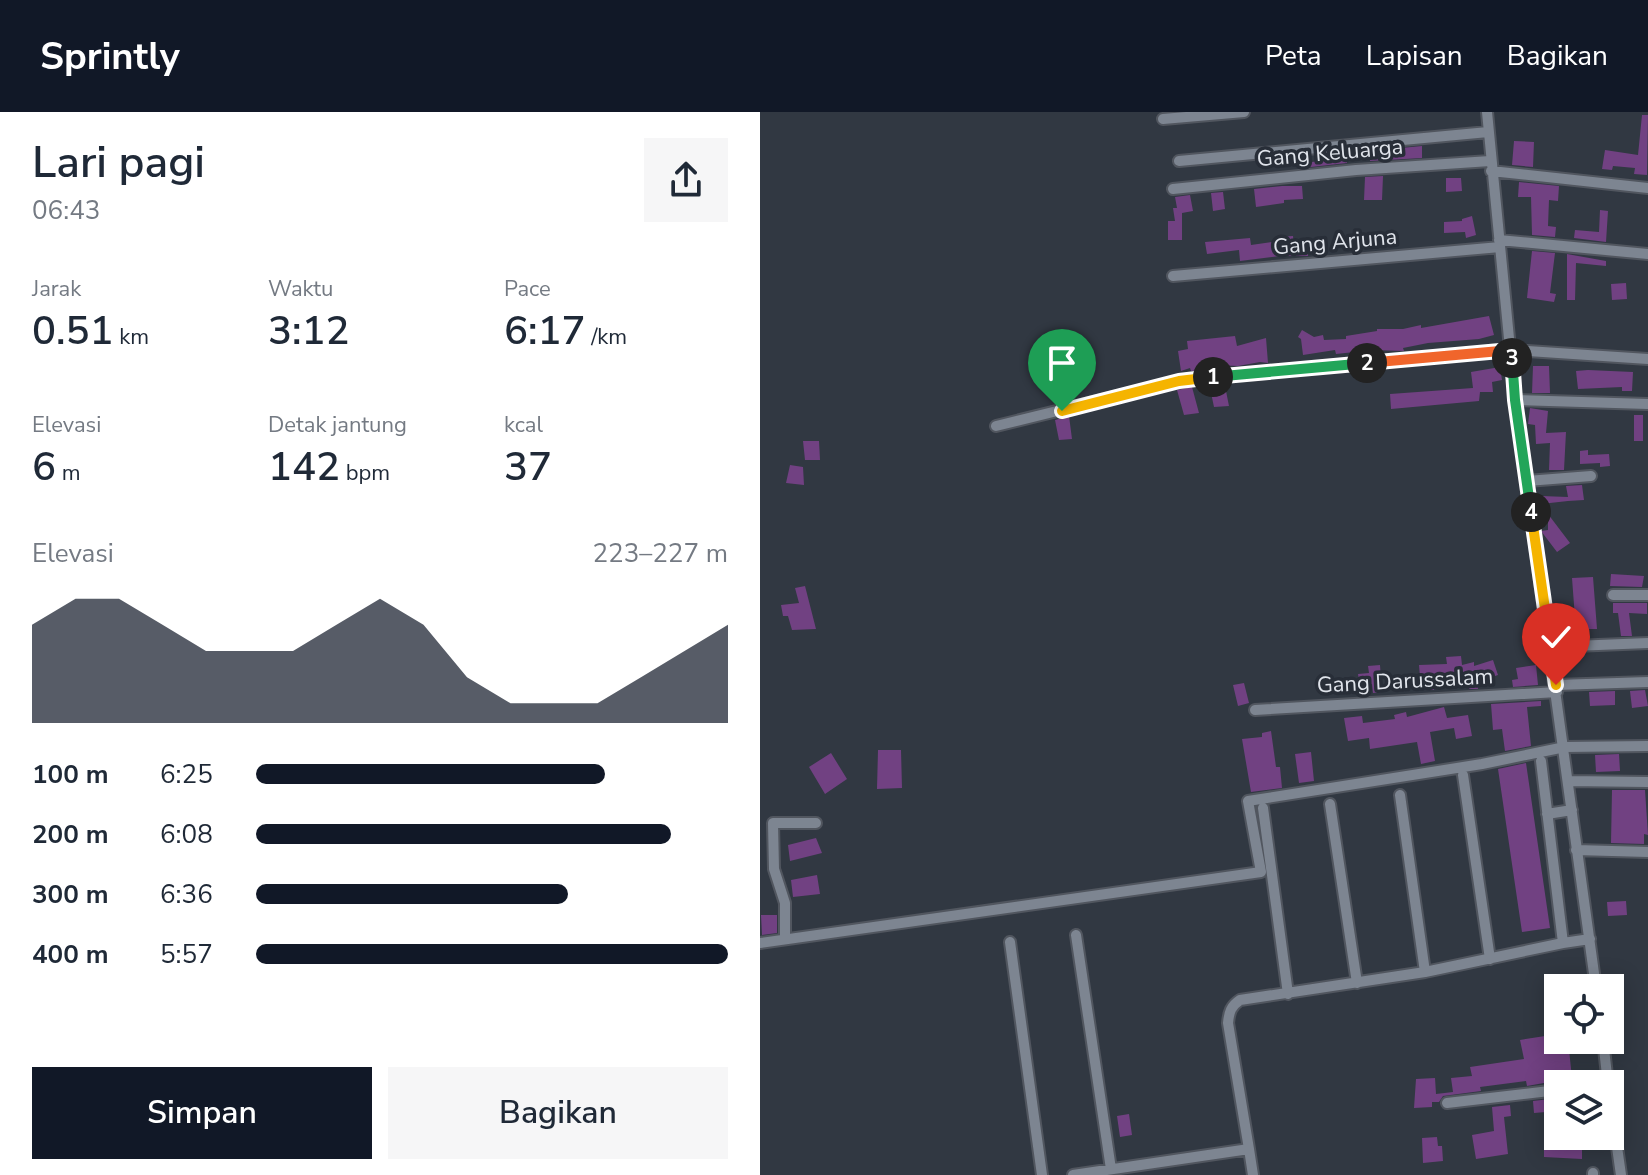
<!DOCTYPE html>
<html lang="id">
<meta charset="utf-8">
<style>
:root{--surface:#fff;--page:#f6f6f7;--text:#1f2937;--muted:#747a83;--accent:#111827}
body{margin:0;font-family:"Nunito Sans",sans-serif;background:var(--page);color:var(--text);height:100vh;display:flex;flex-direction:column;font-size:30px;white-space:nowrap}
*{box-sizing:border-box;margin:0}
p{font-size:26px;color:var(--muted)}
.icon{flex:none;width:44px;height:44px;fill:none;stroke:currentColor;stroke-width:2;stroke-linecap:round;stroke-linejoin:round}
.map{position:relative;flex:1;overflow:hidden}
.drawer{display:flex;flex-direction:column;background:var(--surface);width:760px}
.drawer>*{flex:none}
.buttons{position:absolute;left:784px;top:862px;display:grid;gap:16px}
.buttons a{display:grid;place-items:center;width:80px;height:80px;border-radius:0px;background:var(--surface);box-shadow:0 4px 20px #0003;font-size:40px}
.pin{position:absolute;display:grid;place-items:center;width:68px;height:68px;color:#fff;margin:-82px -34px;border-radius:50% 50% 50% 0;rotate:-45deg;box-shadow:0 0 8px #0007}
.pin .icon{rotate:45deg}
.km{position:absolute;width:40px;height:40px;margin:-20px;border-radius:50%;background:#222;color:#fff;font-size:22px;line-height:40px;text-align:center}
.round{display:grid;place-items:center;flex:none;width:84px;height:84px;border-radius:0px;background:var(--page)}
.overview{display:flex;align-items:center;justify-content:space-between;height:136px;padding:0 32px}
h1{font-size:44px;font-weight:600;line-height:60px}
.stats{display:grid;grid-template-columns:repeat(3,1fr);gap:12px;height:136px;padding:8px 32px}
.stats div{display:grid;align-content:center}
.stats b{font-size:40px;font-weight:600}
.stats small{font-size:22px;font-weight:400}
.stats p{font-size:22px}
.chart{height:224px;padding:16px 32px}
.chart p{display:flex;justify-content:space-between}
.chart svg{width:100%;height:144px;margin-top:8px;fill:var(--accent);opacity:.7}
.button{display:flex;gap:16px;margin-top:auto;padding:16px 32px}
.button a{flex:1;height:92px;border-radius:0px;background:var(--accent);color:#fff;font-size:32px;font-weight:600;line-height:92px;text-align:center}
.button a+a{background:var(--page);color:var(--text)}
ul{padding:0 32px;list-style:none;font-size:26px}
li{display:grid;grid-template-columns:128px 96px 1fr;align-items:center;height:60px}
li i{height:20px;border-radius:10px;background:var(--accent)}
header{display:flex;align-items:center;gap:48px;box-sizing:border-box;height:112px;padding:0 40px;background:var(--accent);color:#fff}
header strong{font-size:38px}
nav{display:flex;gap:44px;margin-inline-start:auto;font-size:28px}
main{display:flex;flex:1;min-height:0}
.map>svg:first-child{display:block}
.building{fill:#714182}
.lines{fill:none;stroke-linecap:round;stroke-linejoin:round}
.minor-casing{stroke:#51565f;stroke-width:14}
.minor{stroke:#7d8591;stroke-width:10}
.split-1-casing{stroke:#fff;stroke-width:16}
.split-2-casing{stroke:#fff;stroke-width:16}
.split-3-casing{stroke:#fff;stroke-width:16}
.split-4-casing{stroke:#fff;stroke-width:16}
.split-5-casing{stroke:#fff;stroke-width:16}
.split-1{stroke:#f5b400;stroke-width:10}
.split-2{stroke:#22a559;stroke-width:10}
.split-3{stroke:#f0652b;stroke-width:10}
.split-4{stroke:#22a559;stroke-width:10}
.split-5{stroke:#f5b400;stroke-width:10}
.labels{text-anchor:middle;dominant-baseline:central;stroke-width:7;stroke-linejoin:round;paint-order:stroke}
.street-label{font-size:22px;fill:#e0e4eb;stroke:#282e38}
</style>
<header>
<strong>Sprintly</strong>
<nav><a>Peta</a><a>Lapisan</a><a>Bagikan</a></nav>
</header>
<main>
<section class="drawer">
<div class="overview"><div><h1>Lari pagi</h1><p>06:43</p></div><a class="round"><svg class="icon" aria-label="share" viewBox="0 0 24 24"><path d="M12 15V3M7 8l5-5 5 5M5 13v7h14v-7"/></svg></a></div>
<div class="stats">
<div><p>Jarak</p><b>0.51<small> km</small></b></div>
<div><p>Waktu</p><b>3:12</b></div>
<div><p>Pace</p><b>6:17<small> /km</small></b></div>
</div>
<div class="stats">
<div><p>Elevasi</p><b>6<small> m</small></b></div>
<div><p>Detak jantung</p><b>142<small> bpm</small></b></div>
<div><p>kcal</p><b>37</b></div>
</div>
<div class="chart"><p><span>Elevasi</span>223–227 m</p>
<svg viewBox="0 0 160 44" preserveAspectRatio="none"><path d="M0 44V14L10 6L20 6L30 14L40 22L50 22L60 22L70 14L80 6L90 14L100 30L110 38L120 38L130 38L140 30L150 22L160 14V44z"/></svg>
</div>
<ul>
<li><b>100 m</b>6:25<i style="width:74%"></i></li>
<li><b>200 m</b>6:08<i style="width:88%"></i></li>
<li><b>300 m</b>6:36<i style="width:66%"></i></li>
<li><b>400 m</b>5:57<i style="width:100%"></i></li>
</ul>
<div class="button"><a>Simpan</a><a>Bagikan</a></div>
</section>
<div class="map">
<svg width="888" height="1063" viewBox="0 0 888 1063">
<rect width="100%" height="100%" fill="#313842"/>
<path class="building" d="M882,3h6l-1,60 -13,-1 1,-6 -22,-2 -1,4 -10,-1 3,-19 33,5z
M754,29l20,1 -1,25 -21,-2z
M662,34v12l-52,3v-10z
M587,41v10l-45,5 -1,-5 31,-3 -1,-5z
M623,64l-1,24h-18l1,-23z
M686,66h15l1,13 -16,1z
M759,70l40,4 -1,15 -9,-1 -1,26 8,1 -1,10 -23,-2 -1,-38h-13z
M522,74h20l1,13 -19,1v3l-28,4 -2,-18z
M463,80l2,17 -12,2 -2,-18z
M430,83l3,16 -11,2v27h-14v-19h7l-2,-13h4l-2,-11z
M840,98l8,1 -2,31 -32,-4 1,-8 24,2z
M712,104l4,19 -10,3 -1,-6 -21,1v-11l18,-1v-2z
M533,124l1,11 13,-1 1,10h-28l-40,5 -1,-11 -32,4 -2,-12 45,-4 1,7 29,-4 -1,-4z
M772,139l23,2 -5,40 6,1 -2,8 -27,-4z
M807,142l39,7v5l-30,-3 -1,37h-8z
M866,171l1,16 -15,1 -1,-16z
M729,204l5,19 -15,4 -51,4 -25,5 1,3 -31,-1 -37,4 -1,-4 -32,5 -2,-16 -3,-2 4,-7 12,7 9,-2 1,5 22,-1v-3l31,-5v-2h26l18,-4v3z
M475,224l2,10 29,-8 2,25 -8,-1 -22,4 -25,-1 1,4 -23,2 -1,-3 -9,3 -3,-20 10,-2 -1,-8z
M773,254h16l1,27h-18z
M740,255l2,13 -10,2 1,10h-13l-1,9 -88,8 -1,-15 83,-6 -2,-16z
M828,258l45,2 -1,19h-10v-4l-44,2 -2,-18z
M465,274l4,20 -15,1 -4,-19z
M432,275l7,26 -15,2 -7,-25z
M770,296l18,3 -2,22 20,-1 -2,38h-15l1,-27 -14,1 -1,-19 -7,-1z
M874,303h9v26h-9z
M309,304l3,23 -13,1 -4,-20z
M43,329h16l1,19h-15z
M828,338v5l21,-1 1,12 -10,1v-4l-20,1v-13z
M30,353l13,2 1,18 -18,-2z
M822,373l2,15 -16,1v-2v2l-27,3v-8l27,1 -2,-11z
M788,402l22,29 -13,9 -16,-21 7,-1z
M851,462l33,2 -2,11 -32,-1z
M833,465l4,52h-34l-1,-9 13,-2 -3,-40z
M45,474l11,43 -24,1 -4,-14h-5l-2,-11 18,-2 -4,-15z
M853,491h34v11l-18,-1 3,23h-11l-3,-23h-5z
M701,544l1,9 12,-3v4l19,-6 5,15 -21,7 1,7h-9l-1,-7 -34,3v5h-13l-2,-25 28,-1 -1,-7z
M620,553l2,27 -9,1 -1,-9 -12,2 -2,-12 11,-1 -1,-7z
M776,553l2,20 -25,2 -1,-7 6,-1 -2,-11z
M484,571l5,20 -11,3 -5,-21z
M885,578l3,16 -16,2 -2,-17z
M855,579v14l-25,1 -1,-14z
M781,589v5l-14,1 4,39 -26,5 -3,-22 -9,1 -2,-26z
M684,595l3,11 21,-3 4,21 -16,3 -2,-11 -24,4 5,29 -14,3 -4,-22 -47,7 -1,-11 -21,3 -4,-23 18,-2 1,7 32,-4 -1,-4 12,-3 1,5z
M511,619l5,36h4l2,21 -31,4 -9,-53 20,-2v-4z
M118,638h23l1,38 -25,1z
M551,640l3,29 -15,2 -4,-29z
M71,641l16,26 -22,15 -16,-27z
M859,642l1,17 -24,1 -1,-17z
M766,651l24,165 -28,4 -24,-163z
M852,678h33l3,45 -4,-1v10l-33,-1z
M56,726l6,15 -32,8 -2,-16z
M57,763l3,19 -27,3 -2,-17z
M866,789l1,14 -19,1 -1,-14z
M1,803h16v18l-15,2z
M798,922v6h10l4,38 -45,8 -1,-5 -46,6 1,4 -38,5 -4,6h-7v5l-18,1 2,-29 19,-1 1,16 17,-2 -2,-14 21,-2 -2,-9 54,-8 -4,-19z
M798,986v13l-24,2 -1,-12z
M750,993l1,11 -7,1 4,37 -32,5 -4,-24 22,-4 -2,-24z
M369,1002l3,21 -12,2 -3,-21z
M812,1024h10v23l-38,-2v-13h11v-6z
M677,1025l1,9h4l1,15 -20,2 -1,-25z"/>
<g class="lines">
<g class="minor-casing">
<path id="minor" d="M727,0l28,288 81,588
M403,7l81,-7
M419,49l309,-29
M731,59l157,17
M413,77l183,-19 134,-9
M739,128l149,14
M413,164l327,-29
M755,288l133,4
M236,314l183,-45 48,-6 284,-25 137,9
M767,369l64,-5
M853,483h35
M789,535l99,-4
M796,573l92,-3
M495,598l302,-18
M781,649l22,182
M703,663l27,184
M808,669l80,1
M640,683l25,177
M570,692l27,179
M503,696l25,186
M787,702l25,-4
M816,738l72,2
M316,823l35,234
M25,827v-36l-11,-34 -1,-46h43
M250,830l32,233
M0,831l501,-71 -13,-71 234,-37 83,-17 83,-1
M843,928l5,44
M850,986l11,77
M687,991l111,-13
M489,1037l4,26
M833,1061v2
M313,1063l176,-26 -21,-126c1,-11 3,-17 12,-23l185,-28 138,-29 27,-4"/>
</g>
<use href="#minor" class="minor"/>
</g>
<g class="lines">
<g class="split-1-casing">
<path id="split-1" d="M302,299l117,-30 34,-4"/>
</g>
<g class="split-2-casing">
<path id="split-2" d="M453,265l154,-14"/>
</g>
<g class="split-3-casing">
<path id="split-3" d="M607,251l144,-13 1,8"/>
</g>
<g class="split-4-casing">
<path id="split-4" d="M752,246l3,42 16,112"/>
</g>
<g class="split-5-casing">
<path id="split-5" d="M771,400l25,173"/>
</g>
<use href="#split-1" class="split-1"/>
<use href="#split-2" class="split-2"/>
<use href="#split-3" class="split-3"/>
<use href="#split-4" class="split-4"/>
<use href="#split-5" class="split-5"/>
</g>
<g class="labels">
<g class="street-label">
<text transform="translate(570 41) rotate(-5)">Gang Keluarga</text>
<text transform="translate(575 130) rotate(-5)">Gang Arjuna</text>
<text transform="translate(645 569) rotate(-3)">Gang Darussalam</text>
</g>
</g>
</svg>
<div class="buttons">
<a><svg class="icon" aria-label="locate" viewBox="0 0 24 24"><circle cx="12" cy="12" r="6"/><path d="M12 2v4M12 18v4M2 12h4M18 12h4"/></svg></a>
<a><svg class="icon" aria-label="layers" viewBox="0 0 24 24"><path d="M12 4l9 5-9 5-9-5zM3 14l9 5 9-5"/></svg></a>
</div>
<div class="pin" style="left:302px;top:299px;background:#1e9e55"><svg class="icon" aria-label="arrive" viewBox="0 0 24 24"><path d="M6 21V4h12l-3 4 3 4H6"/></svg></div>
<div class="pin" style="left:796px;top:573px;background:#d93025"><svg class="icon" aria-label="check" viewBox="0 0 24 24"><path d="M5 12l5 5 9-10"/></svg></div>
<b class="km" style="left:453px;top:265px">1</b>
<b class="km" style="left:607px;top:251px">2</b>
<b class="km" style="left:752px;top:246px">3</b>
<b class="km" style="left:771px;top:400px">4</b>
</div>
</main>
